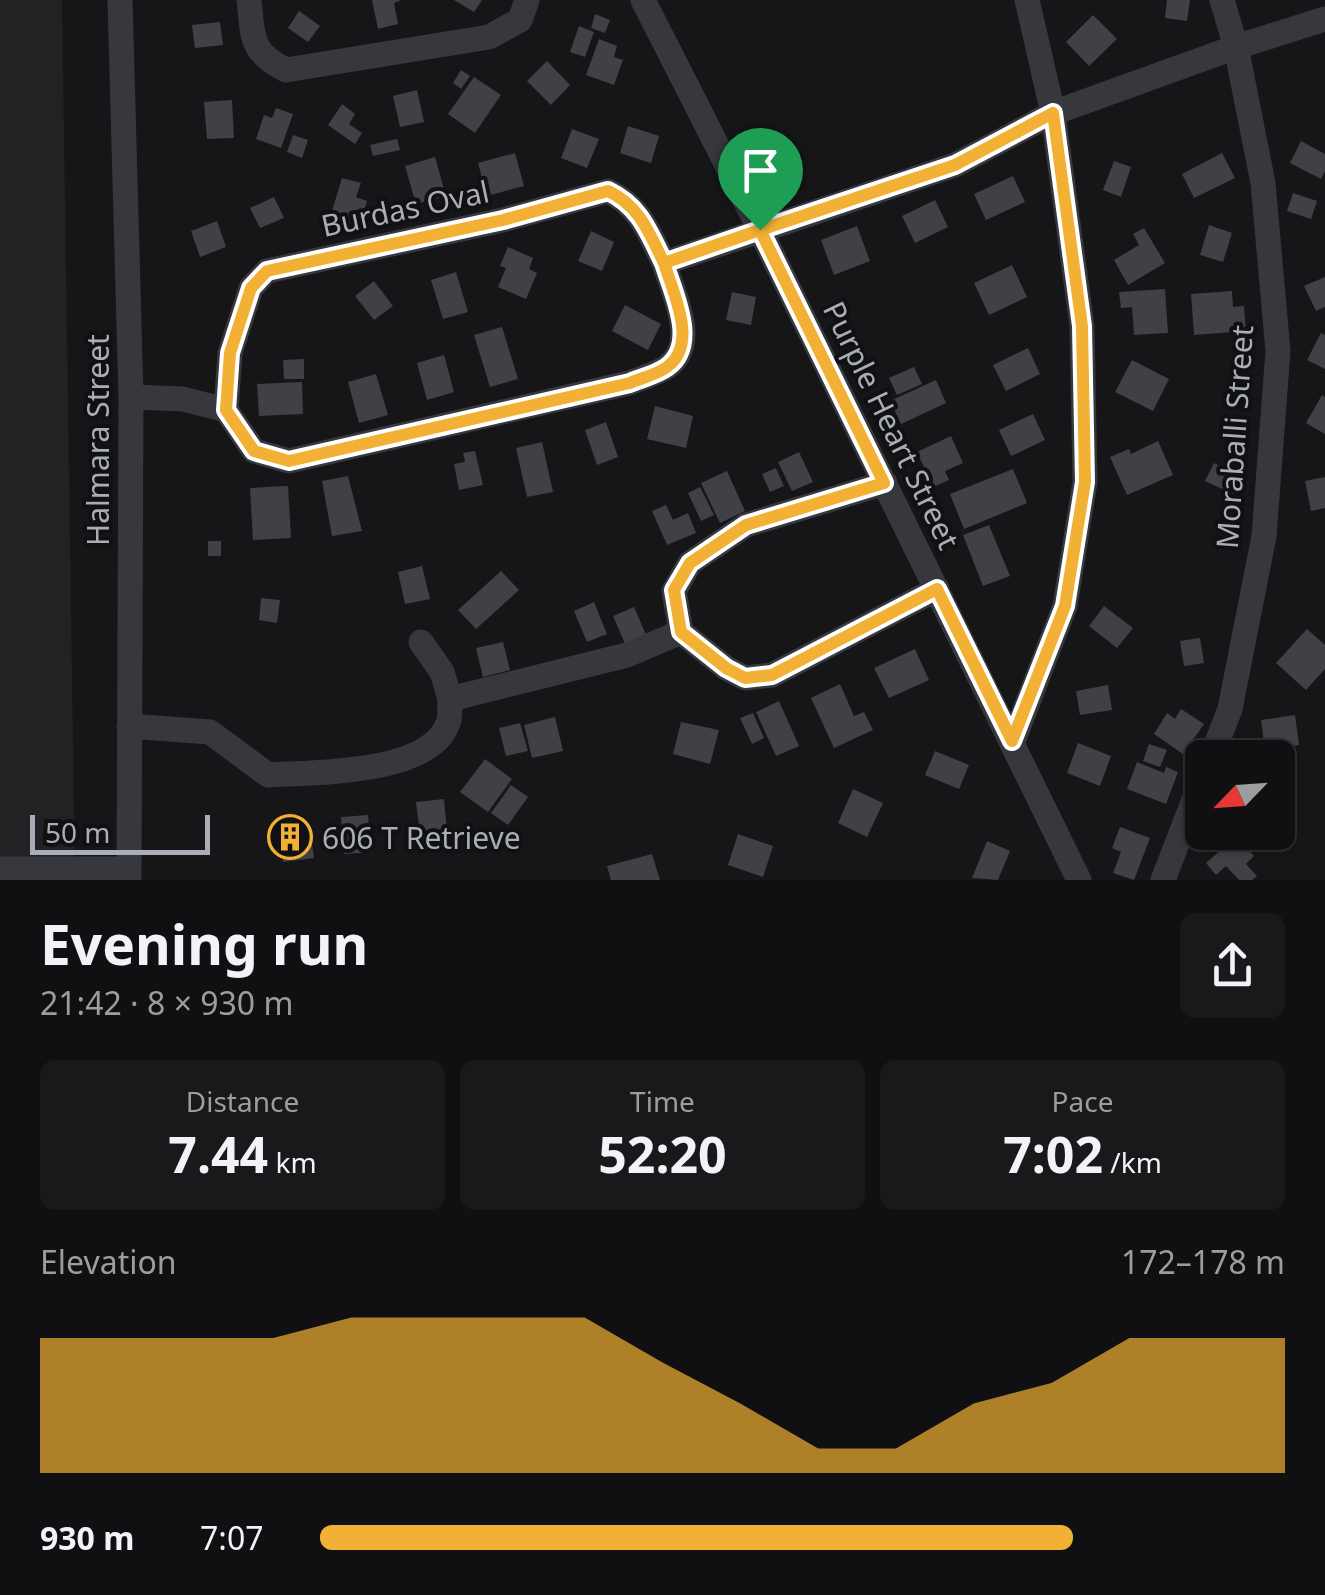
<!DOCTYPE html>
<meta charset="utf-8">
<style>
:root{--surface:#101012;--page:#19191b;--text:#f1f3f6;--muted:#9c9d9f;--line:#303032;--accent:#f2b134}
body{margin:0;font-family:"Noto Sans",sans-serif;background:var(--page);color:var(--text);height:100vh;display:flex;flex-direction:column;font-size:38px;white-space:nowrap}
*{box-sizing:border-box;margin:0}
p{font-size:32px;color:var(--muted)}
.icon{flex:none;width:55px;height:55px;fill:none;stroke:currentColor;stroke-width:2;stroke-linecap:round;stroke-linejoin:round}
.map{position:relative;height:880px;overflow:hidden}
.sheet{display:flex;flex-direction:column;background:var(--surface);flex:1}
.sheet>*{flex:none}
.needle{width:65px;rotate:245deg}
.fabs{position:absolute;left:1185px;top:740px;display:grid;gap:20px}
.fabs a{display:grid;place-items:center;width:110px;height:110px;border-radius:15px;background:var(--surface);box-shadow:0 2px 8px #0004,0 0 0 2px var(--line);font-size:50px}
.scale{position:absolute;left:30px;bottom:25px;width:180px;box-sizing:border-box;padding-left:10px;border:5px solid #a8adb8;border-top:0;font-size:28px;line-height:35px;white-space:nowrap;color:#a8adb8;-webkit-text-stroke:8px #111113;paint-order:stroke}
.pin{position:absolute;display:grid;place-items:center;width:85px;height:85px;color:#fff;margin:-102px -42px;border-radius:50% 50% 50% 0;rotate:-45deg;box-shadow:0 0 10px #0007}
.pin .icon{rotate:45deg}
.round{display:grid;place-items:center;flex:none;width:105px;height:105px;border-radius:15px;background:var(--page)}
.head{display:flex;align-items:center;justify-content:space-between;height:170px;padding:0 40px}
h1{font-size:55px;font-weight:700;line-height:75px}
.stats{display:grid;grid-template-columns:repeat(3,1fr);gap:15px;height:170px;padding:10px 40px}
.stats div{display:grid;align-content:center;border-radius:15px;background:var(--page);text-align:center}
.stats b{font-size:50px;font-weight:700}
.stats small{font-size:28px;font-weight:400}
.stats p{font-size:28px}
.chart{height:280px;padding:20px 40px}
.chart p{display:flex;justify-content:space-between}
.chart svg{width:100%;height:180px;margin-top:10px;fill:var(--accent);opacity:.7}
ul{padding:0 40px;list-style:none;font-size:32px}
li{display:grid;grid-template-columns:160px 120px 1fr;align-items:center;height:75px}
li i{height:25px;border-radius:12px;background:var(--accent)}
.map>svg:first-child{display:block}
.built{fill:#222225}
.building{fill:#404145}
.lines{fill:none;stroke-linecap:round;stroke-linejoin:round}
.minor{stroke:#37383d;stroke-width:25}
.route-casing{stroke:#fff;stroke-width:20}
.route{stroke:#f2b134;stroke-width:12}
.labels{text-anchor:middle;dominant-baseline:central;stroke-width:8;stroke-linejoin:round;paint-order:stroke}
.street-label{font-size:30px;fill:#a8adb8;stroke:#111113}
.poi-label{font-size:30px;fill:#a8adb8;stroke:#111113;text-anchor:start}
</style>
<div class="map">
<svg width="1325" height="880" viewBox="0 0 1325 880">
<rect width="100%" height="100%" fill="#161618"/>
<path class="built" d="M0,0h62l13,880h-75z"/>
<path class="building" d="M372,0h29l-7,3 4,21 -20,5z
M454,0h28l-8,12z
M1167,0h23l-3,21 -22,-3z
M299,11l21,15 -12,16 -20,-14z
M595,14l15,6 -5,13 -14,-5z
M1093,15l24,24 -28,27 -23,-24z
M220,22l3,23 -28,3 -3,-23z
M579,26l15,6 -9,25 -15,-5z
M599,39l18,7 -3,11 9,3 -9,25 -28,-10z
M547,61l23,24 -19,20 -24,-24z
M461,70l9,6 -9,13 -8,-6z
M474,77l27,18 -26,38 -27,-19z
M417,90l7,32 -24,5 -7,-31z
M232,100l2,38 -27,1 -3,-37z
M342,104l13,10 -6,10 13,9 -7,11 -27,-19z
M276,108l17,6 -12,34 -25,-9 8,-24 8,3z
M628,126l31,10 -8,27 -31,-10z
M572,129l27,10 -12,29 -26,-10z
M293,135l15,5 -6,18 -15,-6z
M397,139l3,11 -27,6 -3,-11z
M1301,141l24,13v17l-4,8 -31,-16z
M515,153l9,33 -37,10 -9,-33z
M1222,153l13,25 -41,20 -12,-24z
M435,157l11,39 -30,8 -11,-38z
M1114,161l17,6 -10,30 -18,-7z
M1013,176l12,26 -39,18 -12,-26z
M342,178l19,5 -5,14 11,4 -8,30 -30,-10z
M1293,193l24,8 -6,18 -24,-8z
M274,197l10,21 -24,10 -10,-20z
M935,200l13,27 -33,16 -13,-27z
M217,221l9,26 -26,10 -9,-26z
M1209,225l23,8 -9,29 -23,-7z
M857,226l13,35 -36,14 -13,-35z
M1144,228l21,35 -37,22 -14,-25 25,-15 -6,-11z
M591,231l23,11 -12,29 -24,-10z
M508,247l25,11 -4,11 8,4 -11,26 -28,-12 8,-19 -6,-2z
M1012,265l15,32 -38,18 -15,-32z
M456,272l12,40 -25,7 -12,-39z
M1325,277v30l-9,4 -12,-25z
M374,281l19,25 -19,14 -19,-24z
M1165,289l3,44 -34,2 -2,-28 -11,1 -2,-16z
M1232,291l1,16 11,-1 2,25 -52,4 -3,-41z
M732,292l24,5 -5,28 -25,-5z
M625,305l36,19 -13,26 -36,-19z
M502,327l16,52 -28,8 -16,-52z
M1321,333l4,2v34l-18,-9z
M1028,348l12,26 -34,17 -13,-26z
M444,355l10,37 -27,8 -10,-37z
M304,359v20h-20l-1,-19z
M1132,360l37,19 -16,32 -38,-19z
M914,367l8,17 -25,11 -8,-17z
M376,374l12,41 -29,8 -11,-41z
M936,380l10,23 -45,21 -11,-23z
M302,382l1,32 -44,2 -2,-32z
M1322,395l3,2v37l-19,-11z
M655,406l38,10 -7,32 -39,-9z
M1033,414l12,26 -34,16 -12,-26z
M606,422l12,35 -21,8 -12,-35z
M951,436l12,27 -18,8 4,9 -16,7 -16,-35z
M1158,441l15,34 -46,20 -17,-38 19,-8 2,5z
M542,442l11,50 -26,5 -11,-49z
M475,451l8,34 -24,5 -5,-26 11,-2 -2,-9z
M799,452l14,30 -21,9 -14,-29z
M1214,463l28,14 -9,17 -28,-13z
M776,468l8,18 -14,6 -8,-18z
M1013,469l14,34 -63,26 -14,-35z
M727,471l18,40 -25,12 -19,-40z
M348,476l14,55 -30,5 -10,-55z
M1325,477v31l-14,3 -6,-30z
M288,486l3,52 -38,2 -3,-52z
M700,487l14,28 -13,6 -13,-28z
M666,505l7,15 15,-7 8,20 -29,12 -15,-34z
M989,525l21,51 -27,10 -20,-51z
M208,541h13v15h-13z
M422,566l8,33 -25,5 -7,-32z
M501,571l18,19 -43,39 -18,-19z
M261,598l19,2 -3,23 -18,-3z
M594,602l13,32 -20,8 -13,-31z
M1104,606l29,22 -16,20 -28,-22z
M634,607l13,30 -21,9 -13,-30z
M1307,629l18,16v24l-19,21 -30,-27z
M1200,638l4,25 -20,3 -4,-25z
M503,642l7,28 -27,7 -7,-29z
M915,649l14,31 -40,18 -15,-30z
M840,684l14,32 10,-4 9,18 -39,18 -23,-50z
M1108,685l4,25 -32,5 -4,-24z
M779,701l20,45 -23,10 -20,-44z
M1181,709l23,15 -21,30 -29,-20 13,-21 8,6z
M753,713l11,25 -12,6 -12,-26z
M1295,715l4,30 -34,5 -4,-30z
M555,717l8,34 -31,7 -8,-33z
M681,722l38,8 -9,34 -37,-10z
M520,723l8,28 -22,5 -7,-28z
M1078,743l33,13 -11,30 -33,-13z
M1149,744l18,6 -7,17 -17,-6z
M935,751l34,14 -10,24 -34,-14z
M485,759l27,20 -24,33 -28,-20z
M1137,762l27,11 2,-6 12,5 -12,32 -39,-15z
M511,785l17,12 -20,28 -17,-12z
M853,789l30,14 -16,34 -29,-14z
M444,799l3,33 -27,3 -4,-33z
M368,815l3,37 -27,2 -3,-37z
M309,824l5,34 -31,4 -2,-17 -11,2 -2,-18z
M1120,827l30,11 -16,42 -21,-7 8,-21 -9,-4z
M738,834l35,12 -10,31 -35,-12z
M1237,836l17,20 -8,8 11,12 -5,4h-13l-13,-14 -10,9 -10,-12z
M987,841l23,10 -12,29 -26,-2z
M652,854l8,26h-49l-4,-14z"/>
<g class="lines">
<path class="minor" d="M120,0l11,397 -2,483
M249,0c4,37 1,52 37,70l203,-33 31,-17 7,-20
M643,0l117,230 319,650
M664,263c-15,-30 -24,-57 -56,-72l-105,29 -236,51 -16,17 -21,65 -4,57 28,41 35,10 340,-78c12,-5 27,-9 38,-16 33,-23 6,-73 -3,-104l291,-98 98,-52 183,-66 89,-28
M131,397l52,2 43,11
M681,632l45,36 19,10 27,-3 165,-86
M421,642l21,30 8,27
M129,726l81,6 58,43c46,-3 162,0 180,-52 3,-6 1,-17 2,-24l177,-44 54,-23 -7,-41 16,-28 56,-38 139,-42
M1013,741l52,-135 20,-124 -3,-156 -29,-213 -26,-113
M1211,758l19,-49 34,-173 14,-185 -15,-168 -27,-136 -14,-47
M0,869h129
M1163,880l39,-101"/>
</g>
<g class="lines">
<g class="route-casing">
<path id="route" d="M760,230l-96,33c-15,-30 -24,-57 -56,-72l-105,29 -236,51 -16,17 -21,65 -4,57 28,41 35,10 341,-78c11,-5 26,-8 37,-16 32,-23 6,-74 -3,-104l96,-33 124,253 -138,42 -56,38 -16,27 7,42 45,36 19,10 27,-3 165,-86 75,152 53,-135 20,-124 -3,-156 -29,-213 -98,52 -195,65"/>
</g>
<use href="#route" class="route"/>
</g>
<defs>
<g id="building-ring" transform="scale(2.25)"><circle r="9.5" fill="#111113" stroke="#f2b134" stroke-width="1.5"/><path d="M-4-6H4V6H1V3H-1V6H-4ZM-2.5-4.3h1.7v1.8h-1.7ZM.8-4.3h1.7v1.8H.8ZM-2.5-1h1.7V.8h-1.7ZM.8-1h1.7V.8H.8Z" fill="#f2b134"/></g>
</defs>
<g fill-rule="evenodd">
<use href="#building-ring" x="290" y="837"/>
</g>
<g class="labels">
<g class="street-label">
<text transform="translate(405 208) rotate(-12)">Burdas Oval</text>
<text transform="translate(892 425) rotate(64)">Purple Heart Street</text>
<text transform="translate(1234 437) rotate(-86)">Moraballi Street</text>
<text transform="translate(97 440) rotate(-90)">Halmara Street</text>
</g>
<g class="poi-label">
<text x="322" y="837">606 T Retrieve</text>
</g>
</g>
</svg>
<div class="fabs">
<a><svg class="needle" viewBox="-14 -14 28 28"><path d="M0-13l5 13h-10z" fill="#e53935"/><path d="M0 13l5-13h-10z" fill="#9c9d9f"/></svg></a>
</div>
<div class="scale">50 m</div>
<div class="pin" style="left:760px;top:230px;background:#1e9e55"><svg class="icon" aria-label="arrive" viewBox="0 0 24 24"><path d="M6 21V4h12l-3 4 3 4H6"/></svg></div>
</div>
<section class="sheet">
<div class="head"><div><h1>Evening run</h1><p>21:42 · 8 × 930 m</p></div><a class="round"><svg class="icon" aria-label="share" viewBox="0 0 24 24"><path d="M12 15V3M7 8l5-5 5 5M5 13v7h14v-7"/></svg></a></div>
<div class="stats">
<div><p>Distance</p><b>7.44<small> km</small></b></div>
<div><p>Time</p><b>52:20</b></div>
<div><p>Pace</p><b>7:02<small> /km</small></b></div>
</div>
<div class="chart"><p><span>Elevation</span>172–178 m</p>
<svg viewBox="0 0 160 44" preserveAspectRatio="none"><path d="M0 44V11L10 11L20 11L30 11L40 6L50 6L60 6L70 6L80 17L90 27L100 38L110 38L120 27L130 22L140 11L150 11L160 11V44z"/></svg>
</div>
<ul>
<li><b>930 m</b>7:07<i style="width:78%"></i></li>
</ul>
</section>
